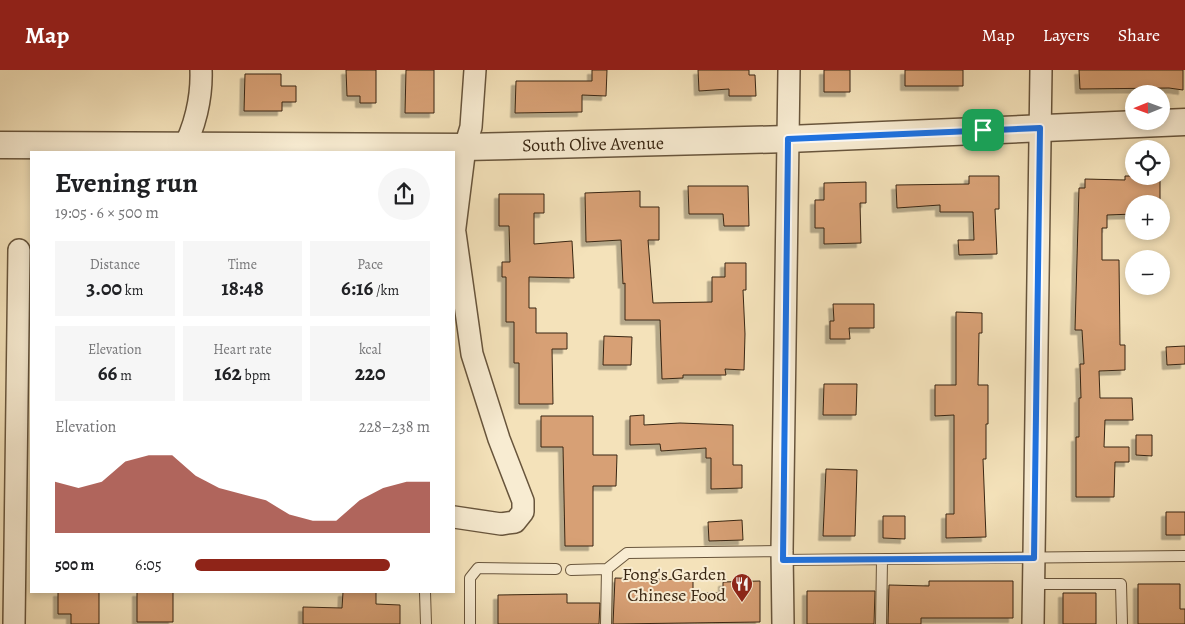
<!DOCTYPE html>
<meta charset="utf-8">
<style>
:root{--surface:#fff;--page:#f6f6f6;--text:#202124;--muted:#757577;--accent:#8f2418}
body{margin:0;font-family:Alegreya,serif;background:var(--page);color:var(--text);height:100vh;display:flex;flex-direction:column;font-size:19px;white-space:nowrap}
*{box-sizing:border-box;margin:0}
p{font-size:16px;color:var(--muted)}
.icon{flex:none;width:28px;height:28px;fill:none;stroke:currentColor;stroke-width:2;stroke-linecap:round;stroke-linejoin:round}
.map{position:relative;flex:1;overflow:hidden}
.panel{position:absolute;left:30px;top:81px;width:425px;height:442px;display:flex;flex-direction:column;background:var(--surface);border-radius:0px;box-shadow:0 2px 8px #0003}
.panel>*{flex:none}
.needle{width:32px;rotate:269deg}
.buttons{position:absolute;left:1125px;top:15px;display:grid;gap:10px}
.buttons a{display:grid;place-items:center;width:45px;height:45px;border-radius:50%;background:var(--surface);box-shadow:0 2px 8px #0003;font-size:25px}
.pin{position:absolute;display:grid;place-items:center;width:42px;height:42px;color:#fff;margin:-21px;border-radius:10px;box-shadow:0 2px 8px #0006}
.round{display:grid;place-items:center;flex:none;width:52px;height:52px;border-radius:26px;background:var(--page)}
.summary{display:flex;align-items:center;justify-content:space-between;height:85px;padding:0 25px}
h1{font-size:28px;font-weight:700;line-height:38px}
.stats{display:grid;grid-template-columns:repeat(3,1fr);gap:8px;height:85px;padding:5px 25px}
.stats div{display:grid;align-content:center;border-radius:0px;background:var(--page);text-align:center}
.stats b{font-size:21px;font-weight:700}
.stats small{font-size:14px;font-weight:400}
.stats p{font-size:14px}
.chart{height:140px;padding:10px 25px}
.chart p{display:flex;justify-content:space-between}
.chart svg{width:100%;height:90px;margin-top:5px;fill:var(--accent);opacity:.7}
ul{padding:0 25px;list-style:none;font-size:16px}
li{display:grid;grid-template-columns:80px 60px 1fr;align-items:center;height:38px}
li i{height:12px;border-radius:6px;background:var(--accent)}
header{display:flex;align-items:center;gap:30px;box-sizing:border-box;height:70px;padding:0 25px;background:var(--accent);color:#fff}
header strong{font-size:24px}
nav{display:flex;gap:28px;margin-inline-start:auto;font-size:18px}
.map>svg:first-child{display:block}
.building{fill:#d7a075;stroke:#392612;filter:url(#shadow)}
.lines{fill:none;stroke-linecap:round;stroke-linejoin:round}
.service-casing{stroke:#68553c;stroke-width:12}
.minor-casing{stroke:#68553c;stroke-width:24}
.tertiary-casing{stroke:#68553c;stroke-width:29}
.service{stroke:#f8ecd2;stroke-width:10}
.minor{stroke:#f8ecd2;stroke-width:21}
.tertiary{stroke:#f8ecd2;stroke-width:26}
.route-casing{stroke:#fff;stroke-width:10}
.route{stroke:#1a73e8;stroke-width:6}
.labels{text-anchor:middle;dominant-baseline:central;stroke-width:4;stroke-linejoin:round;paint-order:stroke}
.street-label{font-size:18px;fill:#392612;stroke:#f8ecd2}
.poi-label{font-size:18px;fill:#392612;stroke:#f8ecd2;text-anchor:end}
</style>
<header>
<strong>Map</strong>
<nav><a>Map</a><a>Layers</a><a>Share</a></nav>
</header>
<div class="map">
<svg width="1185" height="554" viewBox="0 0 1185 554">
<defs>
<filter id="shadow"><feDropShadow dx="-4.5" dy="4.5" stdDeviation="0" flood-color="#0004"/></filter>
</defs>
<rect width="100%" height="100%" fill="#f4e2ba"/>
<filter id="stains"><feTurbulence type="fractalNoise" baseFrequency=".004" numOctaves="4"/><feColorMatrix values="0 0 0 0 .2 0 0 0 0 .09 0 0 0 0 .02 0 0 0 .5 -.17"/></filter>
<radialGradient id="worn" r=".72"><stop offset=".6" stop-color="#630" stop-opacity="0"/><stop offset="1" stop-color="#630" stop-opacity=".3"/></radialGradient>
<path class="building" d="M346,0h30v33h-16v-7h-13z
M406,0h28v43h-29z
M592,0h15l-1,26 -24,-1v17l-67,1 1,-32h76z
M698,0h51v5h6l1,21h-27v-7l-30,2z
M824,0h26v22h-26z
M905,0h58v16h-58z
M1079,0h104v20l-14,-2 -89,1z
M245,4h36v12h15v16h-14v9h-38z
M969,106h30v33h-4l2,45 -38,1 -1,-15h16l-1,-28h-33v-7l-43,3 -1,-23 73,-1z
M1125,106h35v28h-26v10l-27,1v13h-5v32h17l1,85h5v25l-26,1 1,27h32l1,22h-28l-1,27h25v15h-14l-1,35h-38v-60h3v-39h2l-1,-34h4l-2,-34h-7l4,-142h6v-9l40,1z
M866,112v21h-6l1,40 -37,1v-16h-9v-28h9v-17z
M688,116h60l1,40h-25l-1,-12h-34z
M640,121v16h19v33h-11l5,63 59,-1v-25h13v-14h21v27h-3l2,44 -1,36 -19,-1 1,6h-43v3l-21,1 -2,-59h-35v-37l-2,1 -2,-44 -35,2 -1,-49z
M499,124h45v19h-10v31l38,-3 2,37 -45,-1v31h7v25h31v16h-15l1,55h-34v-41h-5v-41h-8v-45h-4v-15h8l-1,-36h-10z
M833,234h41v24h-25l1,11h-20v-18h4z
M956,242l26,1v20h-3l-1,52h10v39h-2v35h-3l3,78 -40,1v-24h8v-99l-19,1v-31h21z
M604,266l28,1 -1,28h-28z
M1185,276v18l-18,1 -1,-18z
M824,314h33l-1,31h-33z
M644,345v10l36,-2 53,2v40h9v23l-31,1v-31h-5v-10l-45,3 -1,-7 -30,1v-29z
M541,346h52v39h24l-1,31h-23v60h-28l-2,-99h-22z
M1136,365h16v21l-16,-1z
M826,399l31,1 -2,66h-32z
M1166,442h19v23h-19z
M883,446h22v23l-22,-1z
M742,450l1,20 -34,1 -1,-19z
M615,508l78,2v13h30v-11l37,-1v41l-147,2z
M929,511h84v37h-92v6h-33l1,-39 40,1z
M1138,514h42v25h5v15h-47z
M807,521h68l-1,33h-67z
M58,522h41v32h-28v-10h-13z
M137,522h36v30h-36z
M343,522h33v12l24,1v19h-97v-17l39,1z
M1063,523h33v31h-33z
M567,524v9h33l-1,21h-101v-29z"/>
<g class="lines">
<g class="service-casing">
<path id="service" d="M783,490l402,-4
M571,500l36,-1 20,-16 155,-2
M1033,514h88l1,40
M425,522l1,32
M470,554v-46l8,-10 78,1
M606,554l1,-55
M881,554l1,-64"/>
</g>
<g class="minor-casing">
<path id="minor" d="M181,82c14,-23 21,-55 20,-82
M454,165l11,-88 6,-20 4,-57
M454,447l47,7 14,-2 8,-10v-11l-24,-62 -27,-85 -17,-121
M14,554l5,-374
M783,554l-1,-73 7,-481
M1033,554l8,-554"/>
</g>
<g class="tertiary-casing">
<path id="tertiary" d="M0,75l465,2 323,-8 397,-17"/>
</g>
<use href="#service" class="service"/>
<use href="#minor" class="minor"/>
<use href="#tertiary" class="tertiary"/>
</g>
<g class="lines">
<g class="route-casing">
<path id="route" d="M1040,58l-6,430 -251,2 5,-421z"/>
</g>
<use href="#route" class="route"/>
</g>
<defs>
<g id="restaurant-pin" transform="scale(1.125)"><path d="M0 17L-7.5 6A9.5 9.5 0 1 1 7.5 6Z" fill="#8f2418" stroke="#f8ecd2"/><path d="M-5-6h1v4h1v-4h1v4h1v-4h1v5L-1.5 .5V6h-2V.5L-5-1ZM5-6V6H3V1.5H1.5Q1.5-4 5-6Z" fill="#fff"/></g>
</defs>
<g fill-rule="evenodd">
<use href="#restaurant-pin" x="742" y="514"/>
</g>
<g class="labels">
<g class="street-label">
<text transform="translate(593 74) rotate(-1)">South Olive Avenue</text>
</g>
<g class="poi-label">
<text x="726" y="504">Fong's Garden<tspan x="726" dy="21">Chinese Food</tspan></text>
</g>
</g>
<rect width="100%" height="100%" filter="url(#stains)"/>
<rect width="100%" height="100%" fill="url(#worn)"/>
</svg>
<div class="buttons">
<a><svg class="needle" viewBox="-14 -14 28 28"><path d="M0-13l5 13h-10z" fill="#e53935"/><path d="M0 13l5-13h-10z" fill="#757577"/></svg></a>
<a><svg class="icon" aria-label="locate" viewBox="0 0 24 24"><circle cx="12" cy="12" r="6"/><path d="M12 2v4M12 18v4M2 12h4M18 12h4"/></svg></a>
<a>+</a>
<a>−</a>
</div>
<div class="pin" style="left:983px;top:60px;background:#1e9e55"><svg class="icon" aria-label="arrive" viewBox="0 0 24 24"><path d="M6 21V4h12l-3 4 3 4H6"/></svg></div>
<section class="panel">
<div class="summary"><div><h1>Evening run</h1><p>19:05 · 6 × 500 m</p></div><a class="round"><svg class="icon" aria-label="share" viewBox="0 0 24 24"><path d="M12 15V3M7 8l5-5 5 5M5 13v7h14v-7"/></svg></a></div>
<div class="stats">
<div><p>Distance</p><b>3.00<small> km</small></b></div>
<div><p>Time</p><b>18:48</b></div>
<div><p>Pace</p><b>6:16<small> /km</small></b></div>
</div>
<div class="stats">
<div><p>Elevation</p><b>66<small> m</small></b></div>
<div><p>Heart rate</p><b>162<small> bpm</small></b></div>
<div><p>kcal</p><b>220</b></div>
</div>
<div class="chart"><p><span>Elevation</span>228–238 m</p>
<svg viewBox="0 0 160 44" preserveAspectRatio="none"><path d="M0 44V19L10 22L20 19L30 9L40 6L50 6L60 16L70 22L80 25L90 28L100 35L110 38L120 38L130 28L140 22L150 19L160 19V44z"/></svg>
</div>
<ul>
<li><b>500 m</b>6:05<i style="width:83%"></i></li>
</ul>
</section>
</div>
